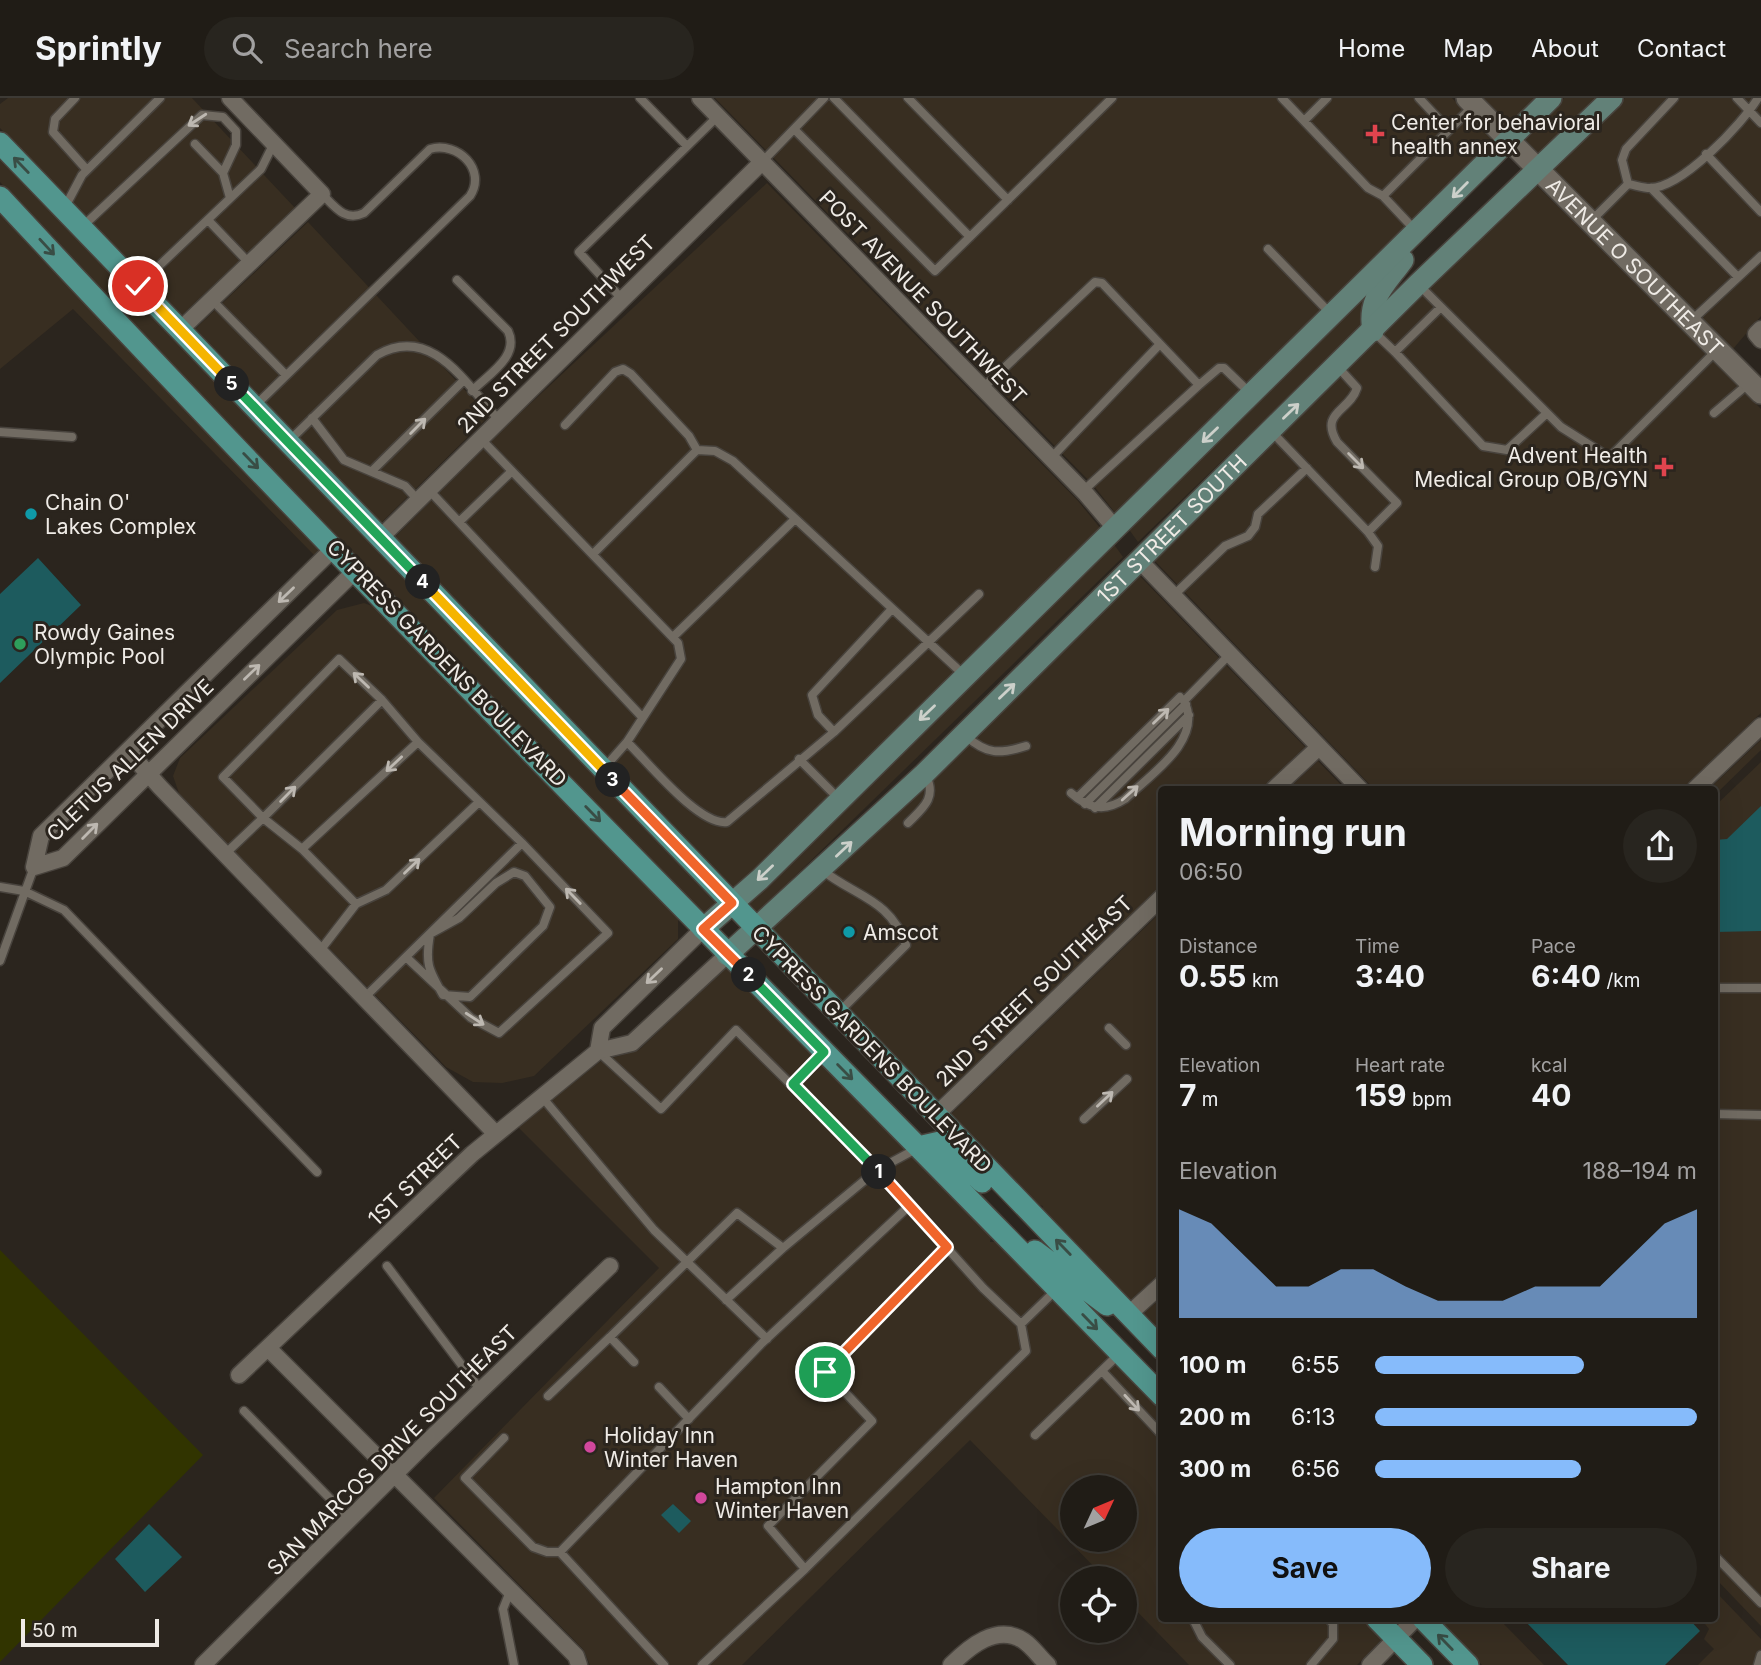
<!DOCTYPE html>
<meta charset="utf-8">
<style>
:root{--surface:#201c16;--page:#28251f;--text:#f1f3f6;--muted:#a2a1a1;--line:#3d3a35;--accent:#86bbfb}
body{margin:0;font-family:Inter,sans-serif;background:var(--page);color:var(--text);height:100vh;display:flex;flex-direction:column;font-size:26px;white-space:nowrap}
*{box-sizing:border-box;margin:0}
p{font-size:23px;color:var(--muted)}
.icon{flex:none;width:38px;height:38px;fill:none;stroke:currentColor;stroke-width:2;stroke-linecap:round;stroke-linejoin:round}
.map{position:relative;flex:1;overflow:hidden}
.details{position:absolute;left:1158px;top:688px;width:560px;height:836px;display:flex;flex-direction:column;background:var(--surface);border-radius:7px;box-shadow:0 7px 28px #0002,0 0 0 2px var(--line)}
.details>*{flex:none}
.needle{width:46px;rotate:46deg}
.tools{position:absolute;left:1060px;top:1377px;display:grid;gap:14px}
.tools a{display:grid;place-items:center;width:77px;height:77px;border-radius:50%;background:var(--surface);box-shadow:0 7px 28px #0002,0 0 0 2px var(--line);font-size:35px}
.scale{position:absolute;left:21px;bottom:18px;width:138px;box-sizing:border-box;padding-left:7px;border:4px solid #efebe6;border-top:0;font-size:19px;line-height:24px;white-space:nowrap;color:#efebe6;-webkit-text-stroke:5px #2b251e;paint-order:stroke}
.pin{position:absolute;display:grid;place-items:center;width:60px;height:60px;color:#fff;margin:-30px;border:4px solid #fff;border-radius:50%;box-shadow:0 2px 7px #0007}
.km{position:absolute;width:35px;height:35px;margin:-18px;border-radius:50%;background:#222;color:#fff;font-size:19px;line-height:35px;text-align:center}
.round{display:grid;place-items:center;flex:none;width:74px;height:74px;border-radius:37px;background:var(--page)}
.head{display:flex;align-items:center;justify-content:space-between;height:119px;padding:0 21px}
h1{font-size:38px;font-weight:700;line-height:52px}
.figures{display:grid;grid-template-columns:repeat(3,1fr);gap:10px;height:119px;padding:7px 21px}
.figures div{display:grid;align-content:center}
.figures b{font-size:30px;font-weight:700}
.figures small{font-size:19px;font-weight:400}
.figures p{font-size:19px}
.chart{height:196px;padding:14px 21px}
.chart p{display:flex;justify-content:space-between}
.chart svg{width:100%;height:126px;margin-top:7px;fill:var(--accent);opacity:.7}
.action{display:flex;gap:14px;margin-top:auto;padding:14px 21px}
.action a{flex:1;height:80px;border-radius:42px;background:var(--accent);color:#111;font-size:28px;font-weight:700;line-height:80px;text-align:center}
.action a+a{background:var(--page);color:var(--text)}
ul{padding:0 21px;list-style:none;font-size:23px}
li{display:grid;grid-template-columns:112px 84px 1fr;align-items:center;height:52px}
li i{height:18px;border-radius:9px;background:var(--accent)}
header{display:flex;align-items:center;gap:42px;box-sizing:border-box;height:98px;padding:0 35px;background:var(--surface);border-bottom:2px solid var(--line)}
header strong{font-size:33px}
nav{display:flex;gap:38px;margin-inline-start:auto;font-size:24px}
.search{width:490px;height:63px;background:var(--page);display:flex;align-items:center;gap:18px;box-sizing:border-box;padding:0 24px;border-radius:38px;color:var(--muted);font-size:26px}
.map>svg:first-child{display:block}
.built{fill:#382e21;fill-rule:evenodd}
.green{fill:#313400}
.water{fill:#1d5b5e}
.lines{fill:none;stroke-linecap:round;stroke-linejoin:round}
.service-casing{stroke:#48433d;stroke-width:11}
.minor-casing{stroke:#48433d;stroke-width:19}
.tertiary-casing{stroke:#48433d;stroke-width:24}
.secondary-casing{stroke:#48433d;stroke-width:24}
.primary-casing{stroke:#48433d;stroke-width:24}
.service{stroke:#716b62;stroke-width:8}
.minor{stroke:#716b62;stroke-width:16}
.tertiary{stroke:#716b62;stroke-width:21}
.secondary{stroke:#628178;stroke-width:21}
.primary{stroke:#52968e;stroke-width:21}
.oneway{stroke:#bdb8b1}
.oneway2{stroke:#394d45}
.oneway3{stroke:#ccd0ca}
.split-1-casing{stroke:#fff;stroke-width:14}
.split-2-casing{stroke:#fff;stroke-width:14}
.split-3-casing{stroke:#fff;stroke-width:14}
.split-4-casing{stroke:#fff;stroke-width:14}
.split-5-casing{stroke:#fff;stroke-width:14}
.split-6-casing{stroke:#fff;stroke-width:14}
.split-1{stroke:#f0652b;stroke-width:9}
.split-2{stroke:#22a559;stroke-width:9}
.split-3{stroke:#f0652b;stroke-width:9}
.split-4{stroke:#f5b400;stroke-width:9}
.split-5{stroke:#22a559;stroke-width:9}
.split-6{stroke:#f5b400;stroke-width:9}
.health-dot{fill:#e0444e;stroke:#2b251e;stroke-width:2.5}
.culture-dot{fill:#0f9aa8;stroke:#2b251e;stroke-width:2.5}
.leisure-dot{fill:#2e9e5b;stroke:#2b251e;stroke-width:2.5}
.hotel-dot{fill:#d1479c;stroke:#2b251e;stroke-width:2.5}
.labels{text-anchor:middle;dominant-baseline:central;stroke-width:6;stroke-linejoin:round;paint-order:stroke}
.poi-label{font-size:21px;fill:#efebe6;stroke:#2b251e;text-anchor:start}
.street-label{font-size:21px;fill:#efebe6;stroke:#2b251e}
</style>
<header>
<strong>Sprintly</strong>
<div class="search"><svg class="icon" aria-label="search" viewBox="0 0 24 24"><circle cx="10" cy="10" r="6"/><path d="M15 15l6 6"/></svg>Search here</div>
<nav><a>Home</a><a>Map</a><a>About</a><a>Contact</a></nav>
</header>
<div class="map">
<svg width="1761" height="1567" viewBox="0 0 1761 1567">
<rect width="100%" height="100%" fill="#2b251e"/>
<path class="built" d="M8,0h184l103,110 -114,108 -181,-188v-24z
M715,0h737l42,44 -378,372 -22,-28z
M1481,0h56l-28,29z
M1564,0h34l-61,58 -15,-15z
M1625,0h136v218l-28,33 -183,-180z
M0,61l717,743 -13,12 -546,-563 -158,-169z
M767,85l311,318 23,28 -368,360 -338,-352 107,-107z
M1535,86l131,127 95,98v304l-79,76h-308l-223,-232z
M0,115l143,153 178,182 -7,7 -241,-246 -73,60z
M308,124l181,194 -108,107 -187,-193z
M1366,197l-6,20 1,12 -223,215 -10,-14z
M1113,445l10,14 -366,356 -10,-11z
M1136,474l169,175 -44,42h-99v96l-225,216 -167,-174z
M364,505l22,8 292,307v21l-144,137 -32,7 -29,-1 -27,-15 -266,-271 -7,-20 7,-18 157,-148z
M1761,642v10l-46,45v-6h-6z
M1318,663l27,28h-57z
M1761,664v864l-46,-48v-772z
M1162,813v360l-32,30 -88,-91 1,-4 -7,-2 -86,-89z
M726,870l265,269 -1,5h6l166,170v207h200l20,20 -25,26h-168l-64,-66v-21h-20l-135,-138 -228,225h-152l-7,-16 -149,-151 225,-230 -141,-141 83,-66 38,-11zM1073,1390h52v52h-52z
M1162,1199v37l-19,-20z
M1715,1493l46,48v26h-63l16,-16 -10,-10 5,-10 -8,-10h14z
M1438,1521h61l45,46h-62z"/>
<path class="green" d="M0,1152l203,205 -203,207z"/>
<path class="water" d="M38,460l43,47 -81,78v-89z
M1761,708v125l-46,1v-92l12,-1z
M673,1406l18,17 -12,12 -18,-18z
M149,1426l33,33 -37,35 -30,-33z
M1523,1521h166l11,12 -35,34h-97z"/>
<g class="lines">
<g class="service-casing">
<path id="service" d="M75,0l-20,21 -2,13 34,38
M640,0l47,48
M834,0l136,139
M908,0l100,102
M1282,0l86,90 15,8
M1419,0l30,32
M1737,0l24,25
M1304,23l23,-23
M794,31l141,142 177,-173
M195,46l28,29 7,25
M1706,56l55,58
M762,64l62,-64
M1628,86c7,1 15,4 22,4 32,0 92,-64 108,-90
M1651,90l87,89
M65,109l17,-32 78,-77
M208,122l42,44
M1592,122l36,-36 -6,-24 4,-11 48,-51
M83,128l119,-111 21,2 13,14v14l-13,28
M1415,132l-32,-34 91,-91
M1268,151l62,64
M457,182l51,51c12,25 -19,43 -36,60
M140,186l121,-115 13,-26
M1419,187l142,142 46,29 7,-3 102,-102
M622,201l-43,-47 139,-136
M212,202l74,75
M1691,223l70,-65
M1373,233l22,21 46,-45
M1395,254l88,94 24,4 40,-37
M1337,268l20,22c-7,23 -38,24 -20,54l60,61 -29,29
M983,290l112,-106 7,1 97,102 20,-17h5l27,26
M256,307l214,-209c17,-26 -12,-55 -40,-47l-66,64c-19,9 -29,-6 -42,-19
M1714,315l34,-29
M312,320l32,42 61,26 13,14
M565,327l50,-53 8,-3 8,5 58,62 8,14 -104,104
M1271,333l97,101 10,14 -3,21
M0,334l72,5
M480,340l198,205 3,16 -54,83 -22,25
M290,342l87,-85c55,-31 88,28 122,65
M697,352l18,1 18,10 231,214
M1051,360l109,-114
M373,372l90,-89
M512,373l-53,51 183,195
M428,391l31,33
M1083,393l116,-106
M1174,497l51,-49 23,-10 7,-9 3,-13 49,-46
M891,512l-79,85 6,20 16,17 145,-138
M673,539l122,-118
M382,602l-119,118 -40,-41 116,-118 43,41 36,42
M966,638c21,19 34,18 60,10
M627,644c21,20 72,84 100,80l107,-90
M799,661l40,40
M1071,695c18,16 34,19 54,6 25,-24 79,-59 59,-98l46,-47
M1077,700l103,-101
M1085,706l101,-100
M1095,710l94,-93
M908,725c15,-15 29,-25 18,-47
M225,756l38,-36 39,31
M822,772c34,27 68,29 84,75l-66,66
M514,774l11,4 25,31 -7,19 -73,71 -27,-2c-15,-26 -18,-32 -13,-61l29,-16 37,-35z
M0,789l24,4 40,19 253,262
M356,806l-54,-55 116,-107 104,101
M319,854l37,-48 30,-14 93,-88
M0,863l34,-94
M1715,890h46
M364,900l158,-155 86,90 -109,100 -28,-15 -65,-61
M1109,930l17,17
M598,953l63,58 75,-79 141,140 -94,78 -46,-35 -127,124 24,25
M793,986l31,-32
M542,999l112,133 113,109
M1715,1016l46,1
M1084,1021l43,-40
M916,1051l-39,21 106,118 38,36 36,-35
M947,1149l-121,125 46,49 -104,105 37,43 221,-218 -5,-27
M387,1168l95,126
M726,1202l57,-52
M1102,1273l60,64
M659,1289l30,32
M548,1298l62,-59
M244,1313l107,109
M1035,1337l85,-82
M504,1340l-39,40 68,69 14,5h13l202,-209 147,-137
M560,1454l104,113
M1715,1458l46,47
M511,1491l-8,20 11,56
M1193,1521l9,18 28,28
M702,1567l103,-96
M1311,1567l22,-26v-15l-4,-5
M1758,1567l3,-10"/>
</g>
<g class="minor-casing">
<path id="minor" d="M700,0l386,396 29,34
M1761,231l-5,5 5,6
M180,232l142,-136 -92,-96
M380,440l382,-376
M1140,463l220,228
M128,653l32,36 336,347
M1274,691l45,-42
M1695,691l66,-63
M34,769l7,-31 294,-289
M34,769l29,-9 293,-288
M598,953l4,-23 101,-99
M936,1017l226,-218
M1128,1217l34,-31
M268,1250l308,308 3,9
M239,1277l233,-221 126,-103 34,-8 95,-88
M203,1567l222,-221 185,-178
M951,1567c18,-18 46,-42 73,-24 9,6 16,17 24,24
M1370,1567l45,-46"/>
</g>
<g class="tertiary-casing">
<g id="tertiary">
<path id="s1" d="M1467,0l294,295"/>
</g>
</g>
<g class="secondary-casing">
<g id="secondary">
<path d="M1373,233c-6,-32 12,-46 30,-71"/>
<path d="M703,831l57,-50 791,-781"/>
<path id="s2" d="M727,857l197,-181 494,-490 194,-186"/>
</g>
</g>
<g class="primary-casing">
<path id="primary" d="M0,45l1162,1206
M0,99c379,408 774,801 1162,1199
M918,1049l22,-5 42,40
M1035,1153l72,54
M1377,1521l45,46
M1423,1521l45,46"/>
</g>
<use href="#service" class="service"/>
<use href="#minor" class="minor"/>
<use href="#tertiary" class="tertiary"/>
<use href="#secondary" class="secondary"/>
<use href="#primary" class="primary"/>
</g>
<defs><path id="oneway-shaft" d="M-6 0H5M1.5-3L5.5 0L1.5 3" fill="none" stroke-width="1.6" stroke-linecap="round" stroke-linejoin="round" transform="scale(1.75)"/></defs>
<g class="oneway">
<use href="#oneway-shaft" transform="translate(197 22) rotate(147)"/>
<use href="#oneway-shaft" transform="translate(418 328) rotate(-45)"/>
<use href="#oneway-shaft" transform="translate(1356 363) rotate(45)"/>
<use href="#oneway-shaft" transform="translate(286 497) rotate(136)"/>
<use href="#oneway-shaft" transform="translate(252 574) rotate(-44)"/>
<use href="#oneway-shaft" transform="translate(361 582) rotate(-136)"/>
<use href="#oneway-shaft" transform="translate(1161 618) rotate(-44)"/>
<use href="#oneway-shaft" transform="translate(394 666) rotate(137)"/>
<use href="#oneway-shaft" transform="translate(1130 695) rotate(-42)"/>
<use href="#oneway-shaft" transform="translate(288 696) rotate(-45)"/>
<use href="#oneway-shaft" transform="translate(90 733) rotate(-45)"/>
<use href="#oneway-shaft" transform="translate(412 768) rotate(-44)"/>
<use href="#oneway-shaft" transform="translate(573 798) rotate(-134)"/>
<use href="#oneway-shaft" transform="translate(654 878) rotate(136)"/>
<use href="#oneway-shaft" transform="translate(475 921) rotate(33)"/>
<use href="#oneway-shaft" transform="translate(1105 1001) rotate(-43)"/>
<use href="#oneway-shaft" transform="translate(1132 1305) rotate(47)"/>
</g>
<g class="oneway2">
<use href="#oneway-shaft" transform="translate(21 67) rotate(-134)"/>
<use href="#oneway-shaft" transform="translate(47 149) rotate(47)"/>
<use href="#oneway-shaft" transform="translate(251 363) rotate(46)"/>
<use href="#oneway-shaft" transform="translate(593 716) rotate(46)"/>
<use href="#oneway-shaft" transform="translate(845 974) rotate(45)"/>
<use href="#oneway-shaft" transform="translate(1063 1149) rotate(-134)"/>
<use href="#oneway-shaft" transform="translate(1090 1224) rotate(46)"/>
<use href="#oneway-shaft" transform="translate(1445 1544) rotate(-134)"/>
</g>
<g class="oneway3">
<use href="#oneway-shaft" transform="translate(1460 92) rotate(135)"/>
<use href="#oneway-shaft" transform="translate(1291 313) rotate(-44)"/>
<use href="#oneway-shaft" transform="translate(1210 337) rotate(136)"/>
<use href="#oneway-shaft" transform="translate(1007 593) rotate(-44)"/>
<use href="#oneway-shaft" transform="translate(927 615) rotate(136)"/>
<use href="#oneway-shaft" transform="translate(844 751) rotate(-43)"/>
<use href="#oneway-shaft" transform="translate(765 775) rotate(136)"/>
</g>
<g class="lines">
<g class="split-1-casing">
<path id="split-1" d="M825,1274l122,-125 -68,-75"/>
</g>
<g class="split-2-casing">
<path id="split-2" d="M749,877l75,77 -31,32 86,88"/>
</g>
<g class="split-3-casing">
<path id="split-3" d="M613,682l119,123 -29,26 46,46"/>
</g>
<g class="split-4-casing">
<path id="split-4" d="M423,484l190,198"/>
</g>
<g class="split-5-casing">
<path id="split-5" d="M232,286l191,198"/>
</g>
<g class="split-6-casing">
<path id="split-6" d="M138,188l94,98"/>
</g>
<use href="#split-1" class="split-1"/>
<use href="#split-2" class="split-2"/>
<use href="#split-3" class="split-3"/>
<use href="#split-4" class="split-4"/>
<use href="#split-5" class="split-5"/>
<use href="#split-6" class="split-6"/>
</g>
<g class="health-dot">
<path d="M1371.5 25.5h7v7h7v7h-7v7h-7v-7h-7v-7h7z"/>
<path d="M1660.5 358.5h7v7h7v7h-7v7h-7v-7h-7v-7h7z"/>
</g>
<g class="culture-dot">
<circle cx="31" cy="416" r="7"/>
<circle cx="849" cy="834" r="7"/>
</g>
<circle class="leisure-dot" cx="20" cy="546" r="7"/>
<g class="hotel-dot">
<circle cx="590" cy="1349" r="7"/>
<circle cx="701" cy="1400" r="7"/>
</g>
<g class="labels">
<g class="poi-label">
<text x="1391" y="24">Center for behavioral<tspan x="1391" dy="24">health annex</tspan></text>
<text x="1648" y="357" text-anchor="end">Advent Health<tspan x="1648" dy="24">Medical Group OB/GYN</tspan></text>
<text x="45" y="404">Chain O'<tspan x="45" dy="24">Lakes Complex</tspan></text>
<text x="34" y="534">Rowdy Gaines<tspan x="34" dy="24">Olympic Pool</tspan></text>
<text x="863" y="834">Amscot</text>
<text x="604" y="1337">Holiday Inn<tspan x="604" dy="24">Winter Haven</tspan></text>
<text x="715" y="1388">Hampton Inn<tspan x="715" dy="24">Winter Haven</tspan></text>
</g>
<g class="street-label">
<text stroke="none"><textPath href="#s1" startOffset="238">AVENUE O SOUTHEAST</textPath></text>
<text transform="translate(923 199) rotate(46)">POST AVENUE SOUTHWEST</text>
<text transform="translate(556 236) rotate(-45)">2ND STREET SOUTHWEST</text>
<text stroke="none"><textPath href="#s2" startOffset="616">1ST STREET SOUTH</textPath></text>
<text transform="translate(447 565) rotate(46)">CYPRESS GARDENS BOULEVARD</text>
<text transform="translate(130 662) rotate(-44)">CLETUS ALLEN DRIVE</text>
<text transform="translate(1034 893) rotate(-44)">2ND STREET SOUTHEAST</text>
<text transform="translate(872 951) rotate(46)">CYPRESS GARDENS BOULEVARD</text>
<text transform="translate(415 1082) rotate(-44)">1ST STREET</text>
<text transform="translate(392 1352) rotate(-45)">SAN MARCOS DRIVE SOUTHEAST</text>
</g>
</g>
</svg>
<div class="tools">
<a><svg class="needle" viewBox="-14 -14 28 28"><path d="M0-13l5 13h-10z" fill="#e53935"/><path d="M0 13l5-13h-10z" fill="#a2a1a1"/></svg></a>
<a><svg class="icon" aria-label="locate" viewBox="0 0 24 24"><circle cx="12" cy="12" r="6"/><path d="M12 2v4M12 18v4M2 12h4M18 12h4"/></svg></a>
</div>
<div class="scale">50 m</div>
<div class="pin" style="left:825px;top:1274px;background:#1e9e55"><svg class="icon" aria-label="arrive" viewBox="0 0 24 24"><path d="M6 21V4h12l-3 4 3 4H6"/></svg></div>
<div class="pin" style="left:138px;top:188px;background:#d93025"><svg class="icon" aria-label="check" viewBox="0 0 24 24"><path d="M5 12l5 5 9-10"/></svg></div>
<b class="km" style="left:879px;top:1074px">1</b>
<b class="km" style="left:749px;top:877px">2</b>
<b class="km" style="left:613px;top:682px">3</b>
<b class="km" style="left:423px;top:484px">4</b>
<b class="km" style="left:232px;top:286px">5</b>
<section class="details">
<div class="head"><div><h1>Morning run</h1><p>06:50</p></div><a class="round"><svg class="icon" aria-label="share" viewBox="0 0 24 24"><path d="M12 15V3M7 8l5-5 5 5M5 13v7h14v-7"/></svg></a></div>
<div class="figures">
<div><p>Distance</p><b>0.55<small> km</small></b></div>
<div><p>Time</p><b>3:40</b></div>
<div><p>Pace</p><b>6:40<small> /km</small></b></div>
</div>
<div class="figures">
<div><p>Elevation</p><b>7<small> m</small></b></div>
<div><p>Heart rate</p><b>159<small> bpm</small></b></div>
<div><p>kcal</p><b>40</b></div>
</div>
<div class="chart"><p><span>Elevation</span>188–194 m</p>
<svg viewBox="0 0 160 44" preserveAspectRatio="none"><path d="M0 44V6L10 11L20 22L30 33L40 33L50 27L60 27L70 33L80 38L90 38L100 38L110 33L120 33L130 33L140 22L150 11L160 6V44z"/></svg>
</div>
<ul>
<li><b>100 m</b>6:55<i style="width:65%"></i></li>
<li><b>200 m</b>6:13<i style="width:100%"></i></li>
<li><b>300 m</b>6:56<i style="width:64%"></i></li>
</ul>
<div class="action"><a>Save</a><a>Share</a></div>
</section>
</div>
